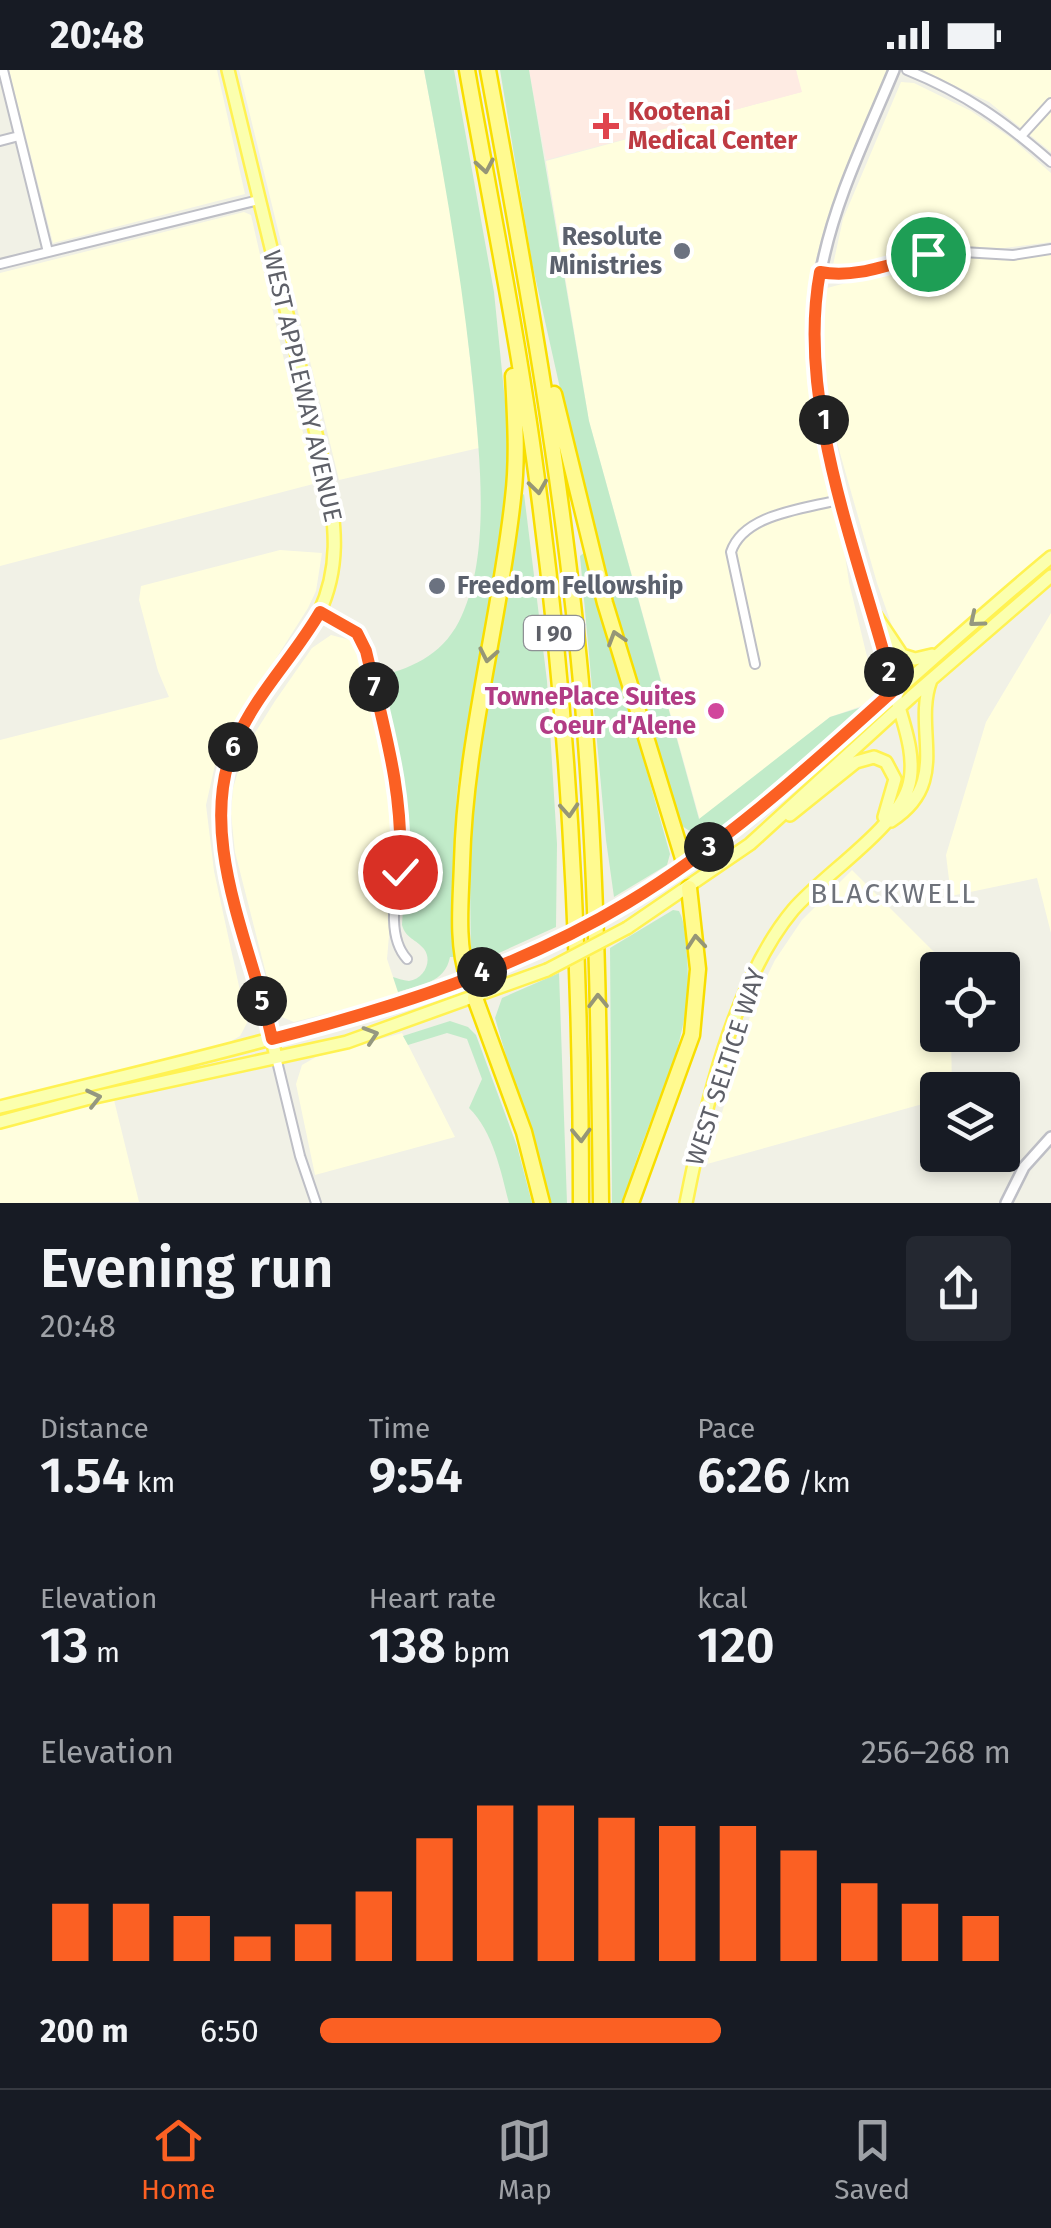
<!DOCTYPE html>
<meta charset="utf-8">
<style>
:root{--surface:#171b24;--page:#242831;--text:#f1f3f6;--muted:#9ea1a6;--line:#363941;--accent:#fb6023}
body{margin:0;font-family:"Fira Sans",sans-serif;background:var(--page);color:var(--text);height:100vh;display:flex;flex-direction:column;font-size:38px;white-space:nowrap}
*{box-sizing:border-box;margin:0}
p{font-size:32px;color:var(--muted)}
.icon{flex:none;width:55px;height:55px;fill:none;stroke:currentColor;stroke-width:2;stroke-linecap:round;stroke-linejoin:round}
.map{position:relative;height:1133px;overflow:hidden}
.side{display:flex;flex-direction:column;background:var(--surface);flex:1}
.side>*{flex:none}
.tools{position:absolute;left:920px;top:882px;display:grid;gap:20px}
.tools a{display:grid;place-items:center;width:100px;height:100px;border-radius:10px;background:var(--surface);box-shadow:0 5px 15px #0003;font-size:50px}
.pin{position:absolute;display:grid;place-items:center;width:85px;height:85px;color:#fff;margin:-42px;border:5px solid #fff;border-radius:50%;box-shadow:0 2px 10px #0007}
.km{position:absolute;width:50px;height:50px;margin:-25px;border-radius:50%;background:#222;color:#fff;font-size:28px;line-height:50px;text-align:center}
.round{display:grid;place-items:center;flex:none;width:105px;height:105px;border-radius:10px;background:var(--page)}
.overview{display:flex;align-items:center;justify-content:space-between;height:170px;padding:0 40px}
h1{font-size:55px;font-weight:600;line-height:75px}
.figures{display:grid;grid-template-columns:repeat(3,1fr);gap:15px;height:170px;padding:10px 40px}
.figures div{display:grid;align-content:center}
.figures b{font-size:50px;font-weight:600}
.figures small{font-size:28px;font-weight:400}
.figures p{font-size:28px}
.chart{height:280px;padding:20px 40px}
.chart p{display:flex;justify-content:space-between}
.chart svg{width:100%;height:180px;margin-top:10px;stroke:var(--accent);stroke-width:6}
ul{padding:0 40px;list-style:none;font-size:32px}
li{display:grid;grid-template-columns:160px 120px 1fr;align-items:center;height:75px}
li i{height:25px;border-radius:12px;background:var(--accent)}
.status{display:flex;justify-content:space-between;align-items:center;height:70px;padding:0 50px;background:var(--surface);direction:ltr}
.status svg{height:28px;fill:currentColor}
.dock{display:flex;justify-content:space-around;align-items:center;height:140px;border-top:2px solid var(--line);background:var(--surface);font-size:28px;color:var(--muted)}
.dock a{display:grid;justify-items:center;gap:5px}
.dock .selected{color:var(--accent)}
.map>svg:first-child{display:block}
.commercial{fill:#fffede}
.medical{fill:#feebe3}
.green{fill:#c1ebc9}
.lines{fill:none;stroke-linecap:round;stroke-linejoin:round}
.minor-casing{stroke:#bebfc6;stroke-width:12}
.tertiary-casing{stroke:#bebfc6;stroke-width:14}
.primary-casing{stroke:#fff252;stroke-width:16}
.motorway-casing{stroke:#f8de00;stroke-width:19}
.minor{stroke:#fff;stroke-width:8}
.tertiary{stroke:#fff;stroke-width:9}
.primary{stroke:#fbffae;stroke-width:11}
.motorway{stroke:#fffa90;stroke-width:14}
.primary-bridge-casing{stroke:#fff252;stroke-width:16;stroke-linecap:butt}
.primary-bridge{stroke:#fbffae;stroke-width:11}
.oneway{stroke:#969676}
.oneway2{stroke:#959880}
.route-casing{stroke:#fff;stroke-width:20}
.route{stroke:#fb6023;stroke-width:12}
.health-dot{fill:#e0444e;stroke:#fff;stroke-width:4}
.worship-dot{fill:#6b7280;stroke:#fff;stroke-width:4}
.hotel-dot{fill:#d1479c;stroke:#fff;stroke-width:4}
.labels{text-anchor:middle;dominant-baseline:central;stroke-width:8;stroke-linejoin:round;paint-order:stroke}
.shield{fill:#fff;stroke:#8e9095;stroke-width:2.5}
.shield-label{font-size:22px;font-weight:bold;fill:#5e6068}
.health-label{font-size:25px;font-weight:bold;fill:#be3a42;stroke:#fff;text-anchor:start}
.worship-label{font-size:25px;font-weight:bold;fill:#5b616d;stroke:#fff;text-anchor:end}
.street-label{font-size:25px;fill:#5e6068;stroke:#fff}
.hotel-label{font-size:25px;font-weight:bold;fill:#b23c85;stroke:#fff;text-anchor:end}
.neighbourhood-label{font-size:28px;letter-spacing:2.5px;fill:#6e727a;stroke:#fff}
</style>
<div class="status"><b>20:48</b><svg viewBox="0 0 49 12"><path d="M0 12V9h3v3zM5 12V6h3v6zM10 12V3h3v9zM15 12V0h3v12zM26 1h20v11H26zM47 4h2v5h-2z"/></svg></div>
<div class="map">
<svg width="1051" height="1133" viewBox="0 0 1051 1133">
<rect width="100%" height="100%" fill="#f1f1e6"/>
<path class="commercial" d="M9,0h208l28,124 -192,49z
M239,0h185l37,199 18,179 -140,32z
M796,0h92l-63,155 -10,38 -8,58 6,90 27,111 9,60 27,112 -3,8 -43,15 -130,103 -111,-399 -43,-260 255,-69z
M922,0h129v82l-62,-50z
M901,12l13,1 57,28 40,27 40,35v69l-47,6 -62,-1 -87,21 -22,-3 10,-46z
M244,142l7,3 38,167 28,101 -317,83v-293z
M1051,184v298l-121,99 -22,4 -9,-9 -22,-63 -43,-151 -12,-84 5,-60 126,-33 44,4z
M280,480l42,3 -6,38 -8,17 -81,128 -10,20 -11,49 8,66 33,152 -7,13 -12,7 -228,59v-362l169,-43 -11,-26 -19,-71 2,-14z
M1051,543v320l-14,-55 -86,18 -5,-41 40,-133z
M331,565l19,5 7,9 32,128 6,89 -8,93 12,36 -105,27 -12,-5 -8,-12 -39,-153 -4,-38 2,-26 12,-39 30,-48 37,-53z
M852,800l97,97v3h-11v65h13l1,55h-14l-1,10 -230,64 47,-161 21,-43 27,-40z
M402,963l53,104 -140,38 -19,-91 6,-19 14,-8z
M114,1030l25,102 -139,1v-75z"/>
<path class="medical" d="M529,0h267l6,22 -256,68z"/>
<path class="green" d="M424,0h30l40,222 17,169 -13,108 -32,162 -9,61 -4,87 2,78h-5c-5,26 -30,28 -52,35l-5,-15c3,1 13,4 16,4 15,-2 24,-20 15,-32 -8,-10 -18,-10 -22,-24l6,-103 -9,-66 -19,-80c36,-9 66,-24 82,-61 28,-61 18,-154 12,-220 -11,-111 -29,-215 -50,-325z
M500,0h29l60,351 110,398 131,-102 32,-10 -95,85 -54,41c-15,4 -28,-2 -37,-14l-91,-319 -53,-237z
M524,424l23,187 10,163 -1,83 -77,35 -8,-3 -2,-155 51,-307z
M585,482l85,302 -3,11 -53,32 -8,-57 -26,-284z
M673,840l6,1c7,13 6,30 8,45 8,97 -43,158 -63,247h-12l-2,-255z
M559,903l8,230h-18l-54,-185 7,-20z
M450,951l18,6 8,8 41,111 15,57h-23c-8,-31 -16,-72 -40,-95l13,-29 -15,-40 -20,-6 -39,12 -5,-9z"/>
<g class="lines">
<g class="minor-casing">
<path id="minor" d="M3,0l45,182
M907,0c59,24 97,51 144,92
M1021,66l30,-33
M0,71l19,-5
M0,194l259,-64
M820,202l19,3 19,-2 88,-22 67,4 38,-6
M319,543l38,20 9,18c15,65 37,129 35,197 -2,33 -18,85 6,111
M755,594l-24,-112c13,-39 75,-43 111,-53
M276,987l24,99 16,47"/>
</g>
<g class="tertiary-casing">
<path id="tertiary" d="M894,620c-33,-124 -99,-291 -73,-419 13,-70 46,-136 73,-201
M1006,1133l18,-36 27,-30"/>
</g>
<g class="primary-casing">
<path id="primary" d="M228,0l99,409c9,48 13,89 -8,134 -25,44 -63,82 -84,129 -40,92 21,221 41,315
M872,540l30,45 13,4 17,-4
M790,745l66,-53 18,-5 12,5 9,17 -11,38
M891,751c61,-39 21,-91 40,-141
M625,834c155,-98 285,-230 426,-347
M627,858l123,-84 161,-147 140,-121
M0,1037c185,-47 373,-85 549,-163
M0,1052l86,-23 261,-57 200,-72
M686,1133c18,-91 47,-221 107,-293 30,-35 102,-81 115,-122 10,-31 -6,-68 -14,-98"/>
</g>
<g class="motorway-casing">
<path id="motorway" d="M467,0c25,141 54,282 72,425 31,234 42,472 42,708
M488,0c39,211 77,421 95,635 14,165 16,332 18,498
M554,324l51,209 80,262
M468,908c-12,-34 -7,-79 -6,-115 3,-124 38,-242 51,-365 5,-41 2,-82 0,-122
M475,928l49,134 18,71
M631,1133l61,-168 6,-66 -9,-81"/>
</g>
<use href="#minor" class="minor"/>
<use href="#tertiary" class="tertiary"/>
<use href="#primary" class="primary"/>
<use href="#motorway" class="motorway"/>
<g class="primary-bridge-casing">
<path id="primary-bridge" d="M549,874l76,-40
M547,900l80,-42"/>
</g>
<use href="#primary-bridge" class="primary-bridge"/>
</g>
<defs><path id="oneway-chevron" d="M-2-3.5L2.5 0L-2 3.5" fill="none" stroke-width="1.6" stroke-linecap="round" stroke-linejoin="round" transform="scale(2.5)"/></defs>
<g class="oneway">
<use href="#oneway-chevron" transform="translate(485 96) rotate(80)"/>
<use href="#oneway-chevron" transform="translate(538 417) rotate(82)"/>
<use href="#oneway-chevron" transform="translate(616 568) rotate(-107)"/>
<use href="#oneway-chevron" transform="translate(488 585) rotate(101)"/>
<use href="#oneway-chevron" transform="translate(569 740) rotate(86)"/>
<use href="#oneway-chevron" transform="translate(696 872) rotate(-95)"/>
<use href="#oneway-chevron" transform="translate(598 931) rotate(-91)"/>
<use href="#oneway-chevron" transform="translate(581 1065) rotate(88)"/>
</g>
<g class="oneway2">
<use href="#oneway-chevron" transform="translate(976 550) rotate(140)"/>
<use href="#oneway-chevron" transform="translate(371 965) rotate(-18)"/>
<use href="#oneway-chevron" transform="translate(94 1028) rotate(-13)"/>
</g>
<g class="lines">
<g class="route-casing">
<path id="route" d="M400,802c4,-81 -16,-143 -34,-221l-9,-18 -37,-21c-26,45 -64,82 -84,129 -42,93 16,204 36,298 121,-31 247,-71 355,-136 98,-59 182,-136 267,-213 -33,-129 -99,-285 -74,-418 37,7 72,-9 108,-18"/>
</g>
<use href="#route" class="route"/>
</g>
<path class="health-dot" d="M601 41h10v10h10v10h-10v10h-10v-10h-10v-10h10z"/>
<g class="worship-dot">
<circle cx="682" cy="181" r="10"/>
<circle cx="437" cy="516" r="10"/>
</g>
<circle class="hotel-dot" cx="716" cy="641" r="10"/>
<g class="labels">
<rect class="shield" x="524" y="546" width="60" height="34" rx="8"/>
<g class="shield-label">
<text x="554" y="563">I 90</text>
</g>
<g class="health-label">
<text x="628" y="42">Kootenai<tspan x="628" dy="29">Medical Center</tspan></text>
</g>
<g class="worship-label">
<text x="662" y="167">Resolute<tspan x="662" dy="29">Ministries</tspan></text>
<text x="457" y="516" text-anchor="start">Freedom Fellowship</text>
</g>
<g class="street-label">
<text transform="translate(302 316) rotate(77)">WEST APPLEWAY AVENUE</text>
<text transform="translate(726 997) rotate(-72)">WEST SELTICE WAY</text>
</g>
<g class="hotel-label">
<text x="696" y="627">TownePlace Suites<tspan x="696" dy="29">Coeur d'Alene</tspan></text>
</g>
<g class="neighbourhood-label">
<text x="894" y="823">BLACKWELL</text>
</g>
</g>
</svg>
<div class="tools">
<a><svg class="icon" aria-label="locate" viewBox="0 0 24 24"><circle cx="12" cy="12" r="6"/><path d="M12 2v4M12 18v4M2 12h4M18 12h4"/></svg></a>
<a><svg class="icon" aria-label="layers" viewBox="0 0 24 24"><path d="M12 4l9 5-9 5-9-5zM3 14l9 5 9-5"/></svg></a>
</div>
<div class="pin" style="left:928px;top:184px;background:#1e9e55"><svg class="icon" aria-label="arrive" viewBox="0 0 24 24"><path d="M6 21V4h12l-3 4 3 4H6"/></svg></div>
<div class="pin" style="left:400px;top:802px;background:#d93025"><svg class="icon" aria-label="check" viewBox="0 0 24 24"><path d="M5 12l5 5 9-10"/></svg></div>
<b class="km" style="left:824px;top:350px">1</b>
<b class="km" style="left:889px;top:602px">2</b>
<b class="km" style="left:709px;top:777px">3</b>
<b class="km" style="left:482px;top:902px">4</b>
<b class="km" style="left:262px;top:931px">5</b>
<b class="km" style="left:233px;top:677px">6</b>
<b class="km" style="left:374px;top:617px">7</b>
</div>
<section class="side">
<div class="overview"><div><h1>Evening run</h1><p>20:48</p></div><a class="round"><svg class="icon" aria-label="share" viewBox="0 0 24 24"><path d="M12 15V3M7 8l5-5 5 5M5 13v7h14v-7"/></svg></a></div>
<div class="figures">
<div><p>Distance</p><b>1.54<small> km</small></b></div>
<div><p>Time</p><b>9:54</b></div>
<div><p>Pace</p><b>6:26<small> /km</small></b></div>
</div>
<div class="figures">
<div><p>Elevation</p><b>13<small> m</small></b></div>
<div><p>Heart rate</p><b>138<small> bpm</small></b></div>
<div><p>kcal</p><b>120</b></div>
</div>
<div class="chart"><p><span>Elevation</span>256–268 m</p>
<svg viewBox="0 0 160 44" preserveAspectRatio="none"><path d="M5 44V30M15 44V30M25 44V33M35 44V38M45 44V35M55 44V27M65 44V14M75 44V6M85 44V6M95 44V9M105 44V11M115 44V11M125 44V17M135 44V25M145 44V30M155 44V33"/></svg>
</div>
<ul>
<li><b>200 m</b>6:50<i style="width:58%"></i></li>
</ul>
</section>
<nav class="dock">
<a class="selected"><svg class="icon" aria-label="home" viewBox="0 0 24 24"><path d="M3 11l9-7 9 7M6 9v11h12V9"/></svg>Home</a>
<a><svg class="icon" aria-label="map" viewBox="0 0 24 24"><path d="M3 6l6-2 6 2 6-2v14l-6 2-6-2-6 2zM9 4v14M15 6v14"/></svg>Map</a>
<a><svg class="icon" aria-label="saved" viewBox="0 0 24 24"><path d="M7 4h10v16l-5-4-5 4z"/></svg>Saved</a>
</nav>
